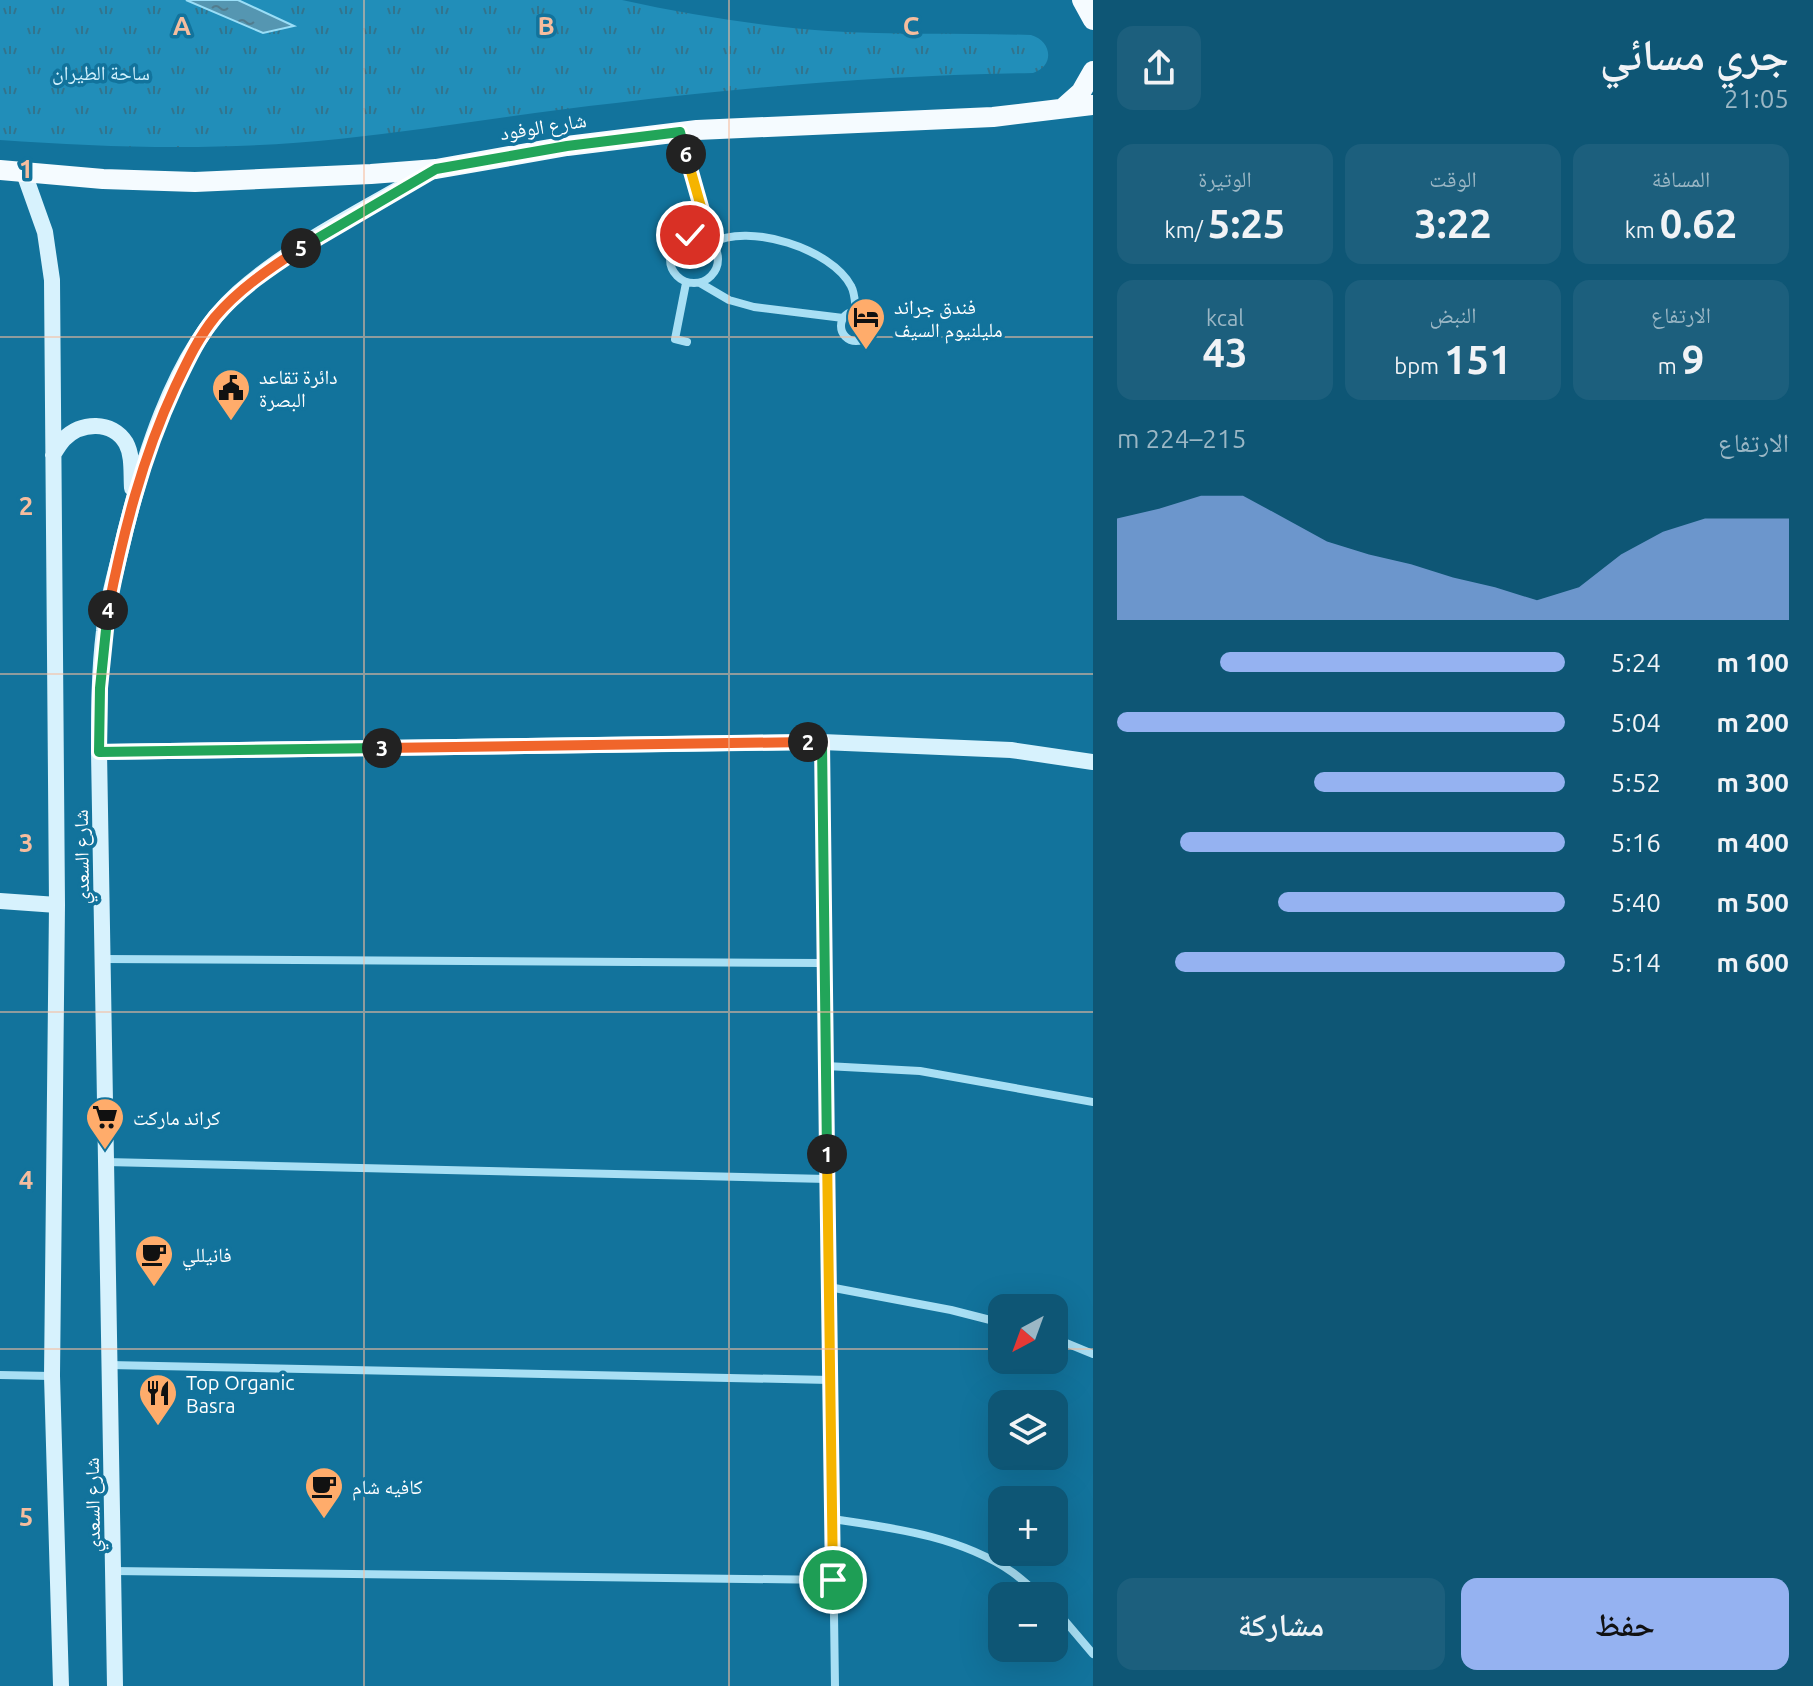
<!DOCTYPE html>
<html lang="ar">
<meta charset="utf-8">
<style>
:root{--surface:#0e5675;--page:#1c5f7d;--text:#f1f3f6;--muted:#9bb7c5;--accent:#95b2f1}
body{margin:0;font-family:Ubuntu,"Noto Naskh Arabic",sans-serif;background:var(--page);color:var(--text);direction:rtl;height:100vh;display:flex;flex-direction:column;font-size:30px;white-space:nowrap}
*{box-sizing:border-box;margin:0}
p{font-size:26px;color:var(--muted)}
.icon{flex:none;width:44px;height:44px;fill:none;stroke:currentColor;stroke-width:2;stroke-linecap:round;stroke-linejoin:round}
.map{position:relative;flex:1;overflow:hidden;direction:ltr}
.drawer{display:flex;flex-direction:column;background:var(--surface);width:720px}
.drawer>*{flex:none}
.needle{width:52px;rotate:221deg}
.buttons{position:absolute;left:988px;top:1294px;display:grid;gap:16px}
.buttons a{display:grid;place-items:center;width:80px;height:80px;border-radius:16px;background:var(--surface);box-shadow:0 8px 32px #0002;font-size:40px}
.pin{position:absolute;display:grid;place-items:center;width:68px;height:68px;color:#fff;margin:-34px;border:4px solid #fff;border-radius:50%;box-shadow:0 2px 8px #0007}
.km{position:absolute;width:40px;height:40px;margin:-20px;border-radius:50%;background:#222;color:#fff;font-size:22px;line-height:40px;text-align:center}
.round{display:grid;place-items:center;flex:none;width:84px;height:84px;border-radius:16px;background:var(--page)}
.head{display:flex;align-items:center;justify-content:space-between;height:136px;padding:0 24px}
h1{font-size:44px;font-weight:600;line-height:60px}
.metrics{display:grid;grid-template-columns:repeat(3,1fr);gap:12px;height:136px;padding:8px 24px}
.metrics div{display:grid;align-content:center;border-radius:16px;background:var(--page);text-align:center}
.metrics b{font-size:40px;font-weight:600}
.metrics small{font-size:22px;font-weight:400}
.metrics p{font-size:22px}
.chart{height:224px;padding:16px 24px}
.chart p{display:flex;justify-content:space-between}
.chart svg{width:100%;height:144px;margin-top:8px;fill:var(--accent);opacity:.7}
.primary-button{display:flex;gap:16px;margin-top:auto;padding:16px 24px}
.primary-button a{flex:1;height:92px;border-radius:16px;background:var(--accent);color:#111;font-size:32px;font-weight:600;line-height:92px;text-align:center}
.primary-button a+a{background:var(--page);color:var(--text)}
ul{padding:0 24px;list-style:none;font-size:26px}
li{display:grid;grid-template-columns:128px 96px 1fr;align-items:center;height:60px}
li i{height:20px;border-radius:10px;background:var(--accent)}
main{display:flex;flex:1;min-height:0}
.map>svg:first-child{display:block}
.park{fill:url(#park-tufts)}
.water{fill:url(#water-ripples);stroke:#9adef7;stroke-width:2}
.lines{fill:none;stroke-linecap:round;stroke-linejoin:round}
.street{stroke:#a8dff4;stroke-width:8}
.secondary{stroke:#d7f2fd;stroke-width:16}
.primary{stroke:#f5fbff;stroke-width:20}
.split-1-casing{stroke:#fff;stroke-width:16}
.split-2-casing{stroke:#fff;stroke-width:16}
.split-3-casing{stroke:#fff;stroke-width:16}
.split-4-casing{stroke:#fff;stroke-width:16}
.split-5-casing{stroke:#fff;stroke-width:16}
.split-6-casing{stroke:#fff;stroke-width:16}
.split-7-casing{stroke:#fff;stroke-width:16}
.split-1{stroke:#f5b400;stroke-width:10}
.split-2{stroke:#22a559;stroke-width:10}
.split-3{stroke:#f0652b;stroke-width:10}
.split-4{stroke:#22a559;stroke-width:10}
.split-5{stroke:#f0652b;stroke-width:10}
.split-6{stroke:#22a559;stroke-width:10}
.split-7{stroke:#f5b400;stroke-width:10}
.grid{fill:none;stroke:#f6bd9e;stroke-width:2;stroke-opacity:0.55}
.labels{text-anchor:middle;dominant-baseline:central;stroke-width:7;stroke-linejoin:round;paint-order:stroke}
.park-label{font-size:20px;fill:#d2f2fe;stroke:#12739c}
.street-label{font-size:20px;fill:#fff;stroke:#12739c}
.poi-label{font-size:20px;fill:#fff;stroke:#12739c;text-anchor:start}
.grid-label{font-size:26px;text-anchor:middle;font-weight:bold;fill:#f6bd9e;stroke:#12739c;stroke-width:7;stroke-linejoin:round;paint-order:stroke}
</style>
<main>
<section class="drawer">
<div class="head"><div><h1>جري مسائي</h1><p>21:05</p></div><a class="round"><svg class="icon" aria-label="share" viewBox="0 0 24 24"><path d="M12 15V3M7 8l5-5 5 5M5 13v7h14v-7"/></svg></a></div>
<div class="metrics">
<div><p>المسافة</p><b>0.62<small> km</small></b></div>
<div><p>الوقت</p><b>3:22</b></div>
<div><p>الوتيرة</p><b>5:25<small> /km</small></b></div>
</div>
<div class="metrics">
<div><p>الارتفاع</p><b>9<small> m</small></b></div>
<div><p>النبض</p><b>151<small> bpm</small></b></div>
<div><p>kcal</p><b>43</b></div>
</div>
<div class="chart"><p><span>الارتفاع</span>215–224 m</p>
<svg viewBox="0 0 160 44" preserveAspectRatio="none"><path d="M0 44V13L10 10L20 6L30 6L40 13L50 20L60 24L70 27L80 31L90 34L100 38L110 34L120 24L130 17L140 13L150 13L160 13V44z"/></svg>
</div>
<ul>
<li><b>100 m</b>5:24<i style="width:77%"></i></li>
<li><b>200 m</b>5:04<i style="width:100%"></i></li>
<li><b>300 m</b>5:52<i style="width:56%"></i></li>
<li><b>400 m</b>5:16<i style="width:86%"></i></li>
<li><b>500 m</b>5:40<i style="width:64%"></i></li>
<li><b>600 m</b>5:14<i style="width:87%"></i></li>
</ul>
<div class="primary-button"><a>حفظ</a><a>مشاركة</a></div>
</section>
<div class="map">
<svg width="1093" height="1686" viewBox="0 0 1093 1686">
<defs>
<pattern id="park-tufts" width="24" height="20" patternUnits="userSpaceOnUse" patternTransform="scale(2)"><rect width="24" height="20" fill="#218eb9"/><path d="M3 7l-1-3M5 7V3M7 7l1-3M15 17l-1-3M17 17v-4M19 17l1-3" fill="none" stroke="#32748d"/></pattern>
<pattern id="water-ripples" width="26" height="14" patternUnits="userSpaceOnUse" patternTransform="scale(2)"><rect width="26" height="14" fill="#5596b1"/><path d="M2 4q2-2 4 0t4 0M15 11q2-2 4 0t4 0" fill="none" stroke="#527c8e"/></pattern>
</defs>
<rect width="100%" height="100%" fill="#12739c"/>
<path class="park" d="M0,0h622c68,15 137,26 206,31 67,4 136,2 203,4 21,6 24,31 2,38 -140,2 -279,13 -417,30 -93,10 -184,26 -277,36 -112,12 -227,9 -339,1z"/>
<path class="water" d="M186,0h52l56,26 -31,7z"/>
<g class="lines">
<path class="street" d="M680,133l27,95 -4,8
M670 259a24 24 0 1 1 48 0a24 24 0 1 1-48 0Z
M712,243c36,-21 120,6 139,43 4,7 4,18 5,25
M686,283l-11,56 12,3
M700,283l29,17 25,7 89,11
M841 326a15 15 0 1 1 30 0a15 15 0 1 1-30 0Z
M822,742l13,944
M102,959l722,4
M826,1066l94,5 173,31
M106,1162l721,17
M829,1287l122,23 51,13
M1054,1338l39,16
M109,1365l721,15
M0,1375l51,1
M832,1519c61,9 128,17 180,53 10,7 19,16 29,24
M113,1571l720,9
M1054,1608l39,46"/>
<path class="secondary" d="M24,173l21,59 7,48 5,625 -5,471 9,310
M53,455c3,-5 7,-12 11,-16 17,-17 48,-19 62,4 7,13 5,30 6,45
M99,752l723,-10 189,8 82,12
M0,901l57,4
M115,1686l-16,-934c0,-40 0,-81 5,-121 2,-25 10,-52 16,-77 19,-83 52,-202 118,-261 56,-50 130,-85 194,-123"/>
<path class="primary" d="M1082,0l11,20
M1063,108l18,-16 12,-21
M0,170l103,9 92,3 176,-8 65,-5 131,-23 130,-16 296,-13 100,-12"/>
</g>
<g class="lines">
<g class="split-1-casing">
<path id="split-1" d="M827,1154l6,426"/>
</g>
<g class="split-2-casing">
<path id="split-2" d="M808,742h14l5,412"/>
</g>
<g class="split-3-casing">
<path id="split-3" d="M382,748l426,-6"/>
</g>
<g class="split-4-casing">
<path id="split-4" d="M108,610l-8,78 -1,64 283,-4"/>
</g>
<g class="split-5-casing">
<path id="split-5" d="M108,610c15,-77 34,-152 67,-223 12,-25 23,-49 40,-70 24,-28 55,-49 86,-69"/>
</g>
<g class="split-6-casing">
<path id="split-6" d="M301,248l135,-79 131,-23 113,-14 6,22"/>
</g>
<g class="split-7-casing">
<path id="split-7" d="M686,154l21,74 -4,8 -13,-1"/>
</g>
<use href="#split-1" class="split-1"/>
<use href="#split-2" class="split-2"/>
<use href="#split-3" class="split-3"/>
<use href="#split-4" class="split-4"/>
<use href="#split-5" class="split-5"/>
<use href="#split-6" class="split-6"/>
<use href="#split-7" class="split-7"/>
</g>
<path class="grid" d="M364,0v1686M729,0v1686M0,337h1093M0,674h1093M0,1012h1093M0,1349h1002M1054,1349h39"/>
<defs>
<g id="hotel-pin" transform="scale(2)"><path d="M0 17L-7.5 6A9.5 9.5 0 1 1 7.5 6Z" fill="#ffac6b" stroke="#12739c"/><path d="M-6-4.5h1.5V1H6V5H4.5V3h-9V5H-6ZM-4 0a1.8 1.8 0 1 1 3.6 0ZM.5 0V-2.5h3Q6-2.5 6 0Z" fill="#111"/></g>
<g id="civic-pin" transform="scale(2)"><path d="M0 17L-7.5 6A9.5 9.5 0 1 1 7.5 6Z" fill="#ffac6b" stroke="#12739c"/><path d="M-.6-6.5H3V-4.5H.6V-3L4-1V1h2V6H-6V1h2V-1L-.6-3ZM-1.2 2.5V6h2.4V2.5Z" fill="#111"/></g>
<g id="supermarket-pin" transform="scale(2)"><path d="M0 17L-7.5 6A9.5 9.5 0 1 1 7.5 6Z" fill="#ffac6b" stroke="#12739c"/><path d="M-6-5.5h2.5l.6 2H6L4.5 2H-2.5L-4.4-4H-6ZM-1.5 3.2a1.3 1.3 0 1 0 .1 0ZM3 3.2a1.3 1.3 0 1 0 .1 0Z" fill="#111"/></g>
<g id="cafe-pin" transform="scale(2)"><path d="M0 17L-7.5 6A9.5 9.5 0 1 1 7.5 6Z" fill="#ffac6b" stroke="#12739c"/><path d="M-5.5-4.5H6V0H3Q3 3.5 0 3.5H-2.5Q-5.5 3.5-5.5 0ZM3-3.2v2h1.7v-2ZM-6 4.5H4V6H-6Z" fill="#111"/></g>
<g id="restaurant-pin" transform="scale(2)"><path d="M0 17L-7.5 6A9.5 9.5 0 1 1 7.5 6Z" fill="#ffac6b" stroke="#12739c"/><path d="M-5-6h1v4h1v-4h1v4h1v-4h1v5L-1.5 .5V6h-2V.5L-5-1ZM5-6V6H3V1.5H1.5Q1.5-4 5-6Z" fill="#111"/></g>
</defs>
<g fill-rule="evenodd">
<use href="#hotel-pin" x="866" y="317"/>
<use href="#civic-pin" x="231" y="388"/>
<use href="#supermarket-pin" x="105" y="1117"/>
<use href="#cafe-pin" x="154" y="1254"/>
<use href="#restaurant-pin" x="158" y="1393"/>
<use href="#cafe-pin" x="324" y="1486"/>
</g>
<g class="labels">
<g class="park-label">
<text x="101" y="72">ساحة الطيران</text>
</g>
<g class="street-label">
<text transform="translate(543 126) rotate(-9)">شارع الوفود</text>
<text transform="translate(81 857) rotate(-91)">شارع السعدي</text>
<text transform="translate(92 1505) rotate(-91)">شارع السعدي</text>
</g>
<g class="poi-label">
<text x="894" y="306">فندق جراند<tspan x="894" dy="23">مليلنيوم السيف</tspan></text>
<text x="259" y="376">دائرة تقاعد<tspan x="259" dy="23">البصرة</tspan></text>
<text x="133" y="1117">كراند ماركت</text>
<text x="182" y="1254">فانيللي</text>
<text x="186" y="1382">Top Organic<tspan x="186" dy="23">Basra</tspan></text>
<text x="352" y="1486">كافيه شام</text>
</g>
</g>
<g class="grid-label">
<text x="182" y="35">A</text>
<text x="546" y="35">B</text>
<text x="911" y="35">C</text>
<text x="26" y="178">1</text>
<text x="26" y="515">2</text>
<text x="26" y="852">3</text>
<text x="26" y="1189">4</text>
<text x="26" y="1526">5</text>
</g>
</svg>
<div class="buttons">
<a><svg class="needle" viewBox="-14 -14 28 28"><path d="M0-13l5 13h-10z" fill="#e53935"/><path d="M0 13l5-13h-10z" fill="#9bb7c5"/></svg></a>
<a><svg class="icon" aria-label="layers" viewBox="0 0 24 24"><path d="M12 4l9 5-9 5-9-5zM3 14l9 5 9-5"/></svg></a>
<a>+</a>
<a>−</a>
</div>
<div class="pin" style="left:833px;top:1580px;background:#1e9e55"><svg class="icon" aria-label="arrive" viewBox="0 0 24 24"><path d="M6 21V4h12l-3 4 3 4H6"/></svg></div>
<div class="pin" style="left:690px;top:235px;background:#d93025"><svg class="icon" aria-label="check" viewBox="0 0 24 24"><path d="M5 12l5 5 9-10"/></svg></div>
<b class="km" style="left:827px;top:1154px">1</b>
<b class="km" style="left:808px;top:742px">2</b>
<b class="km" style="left:382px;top:748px">3</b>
<b class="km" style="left:108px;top:610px">4</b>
<b class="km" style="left:301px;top:248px">5</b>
<b class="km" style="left:686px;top:154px">6</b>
</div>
</main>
